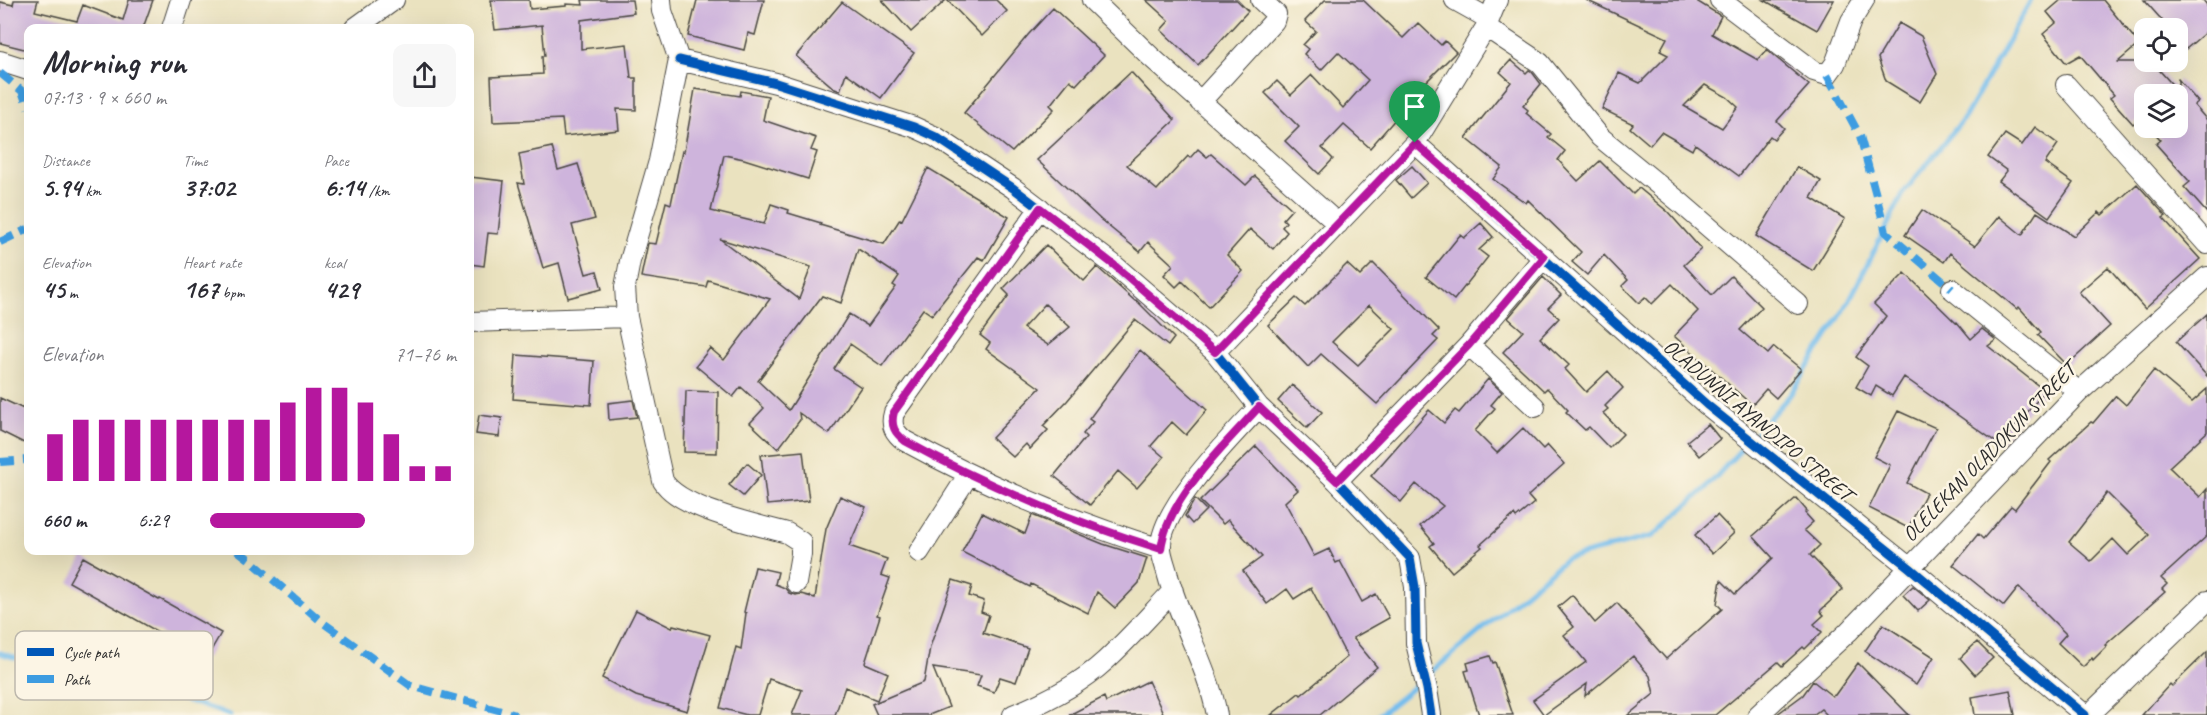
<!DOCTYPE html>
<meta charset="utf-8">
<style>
:root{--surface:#fff;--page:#f7f7f7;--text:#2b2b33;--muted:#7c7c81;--accent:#b5179e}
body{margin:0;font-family:Caveat,sans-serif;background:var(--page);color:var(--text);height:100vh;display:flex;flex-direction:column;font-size:22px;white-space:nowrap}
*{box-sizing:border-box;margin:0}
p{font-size:20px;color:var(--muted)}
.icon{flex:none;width:33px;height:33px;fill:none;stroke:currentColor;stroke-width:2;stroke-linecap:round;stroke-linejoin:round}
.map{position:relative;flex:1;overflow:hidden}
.details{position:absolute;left:24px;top:24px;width:450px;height:531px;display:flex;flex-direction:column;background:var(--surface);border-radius:12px;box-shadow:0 6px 24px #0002}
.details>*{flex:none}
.buttons{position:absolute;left:2134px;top:18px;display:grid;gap:12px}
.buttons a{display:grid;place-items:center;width:54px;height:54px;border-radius:12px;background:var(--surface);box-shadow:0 6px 24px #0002;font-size:30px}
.pin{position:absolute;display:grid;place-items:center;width:51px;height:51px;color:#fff;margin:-62px -26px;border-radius:50% 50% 50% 0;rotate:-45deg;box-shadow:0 0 6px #0007}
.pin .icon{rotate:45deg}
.round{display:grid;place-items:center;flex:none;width:63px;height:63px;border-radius:12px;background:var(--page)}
.headline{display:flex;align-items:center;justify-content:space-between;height:102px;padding:0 18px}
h1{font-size:33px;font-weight:800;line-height:45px}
.stats{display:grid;grid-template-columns:repeat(3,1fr);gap:9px;height:102px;padding:6px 18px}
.stats div{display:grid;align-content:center}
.stats b{font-size:26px;font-weight:800}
.stats small{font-size:16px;font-weight:400}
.stats p{font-size:16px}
.chart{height:168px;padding:12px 18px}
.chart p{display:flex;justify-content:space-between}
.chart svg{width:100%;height:108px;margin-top:6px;stroke:var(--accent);stroke-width:6}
ul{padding:0 18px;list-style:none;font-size:20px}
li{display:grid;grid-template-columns:96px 72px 1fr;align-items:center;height:45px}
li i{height:15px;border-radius:8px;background:var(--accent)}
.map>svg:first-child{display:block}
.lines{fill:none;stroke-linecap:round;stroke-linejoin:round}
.stream{stroke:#75bded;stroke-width:5}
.building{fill:#ceb4dc;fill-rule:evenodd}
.minor-casing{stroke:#484641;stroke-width:22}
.minor{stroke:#fff;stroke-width:20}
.quiet{stroke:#3d9ce1;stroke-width:8;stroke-dasharray:15 8;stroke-linecap:butt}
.cycleway-casing{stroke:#fcf5e5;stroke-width:13}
.cycleway{stroke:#0057b8;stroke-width:9}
.route-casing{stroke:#fff;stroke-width:12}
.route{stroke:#b5179e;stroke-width:8}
.labels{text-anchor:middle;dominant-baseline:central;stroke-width:5;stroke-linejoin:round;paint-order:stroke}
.street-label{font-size:21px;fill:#2b2b2b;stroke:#fcf5e5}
.key{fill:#fcf5e5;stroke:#bdb8ad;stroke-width:1.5}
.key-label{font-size:16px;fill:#2b2b2b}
</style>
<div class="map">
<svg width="2207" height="715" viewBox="0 0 2207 715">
<rect width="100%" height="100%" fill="#fcf5e5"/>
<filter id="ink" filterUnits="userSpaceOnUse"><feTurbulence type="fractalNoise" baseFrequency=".0167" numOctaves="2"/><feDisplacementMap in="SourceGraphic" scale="12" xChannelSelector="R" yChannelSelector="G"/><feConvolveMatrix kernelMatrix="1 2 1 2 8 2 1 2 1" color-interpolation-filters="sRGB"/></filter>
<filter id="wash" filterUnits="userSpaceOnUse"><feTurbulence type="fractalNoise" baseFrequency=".008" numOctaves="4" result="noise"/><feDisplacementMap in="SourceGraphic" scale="24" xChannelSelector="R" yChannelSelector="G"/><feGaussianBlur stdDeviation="1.35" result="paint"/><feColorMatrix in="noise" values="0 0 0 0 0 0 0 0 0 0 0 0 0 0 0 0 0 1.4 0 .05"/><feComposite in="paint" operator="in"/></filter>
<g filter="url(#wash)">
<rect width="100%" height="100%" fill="#eae2bf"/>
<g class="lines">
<path class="stream" d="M0,653l36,11 134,31 60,20
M1429,674l137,-115 87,-23 53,-48 84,-93 56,-88 58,-115 61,-75 66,-117
M1379,715l41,-33"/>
</g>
<g id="blocks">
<path class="building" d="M14,0h24l-3,11 42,10 6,-16 40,15 6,-20h24l-10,28h-115v22l-28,-7v-41l13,3z
M491,0h38l1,9 36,-3v-2l17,1 -1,-5h50l2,13 -53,7v29l46,-5 4,34h5v32l-19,-1 2,21 -55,6 -2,-17 -69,3 -2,-45 52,-3 -1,-18h3l-3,-31 -47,5z
M697,0h67l-9,35 -7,-2 -4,17 -56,-14z
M882,0h64l-35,32z
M947,0h49l11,11 -25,25z
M1146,0h91l11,11 -50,54 -37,-35 8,-9z
M1325,0h38l40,38 15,-15 23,22 4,-4 11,11 -35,35 10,7 -16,22 -10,-8 -35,40 -26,-23 -22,23 11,11 -14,15 -34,-33 14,-14 -34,-34 12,-12 14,14 21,-20 31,33 25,-28 -30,-28 -17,18 -17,-16 4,-5 -5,-4 13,-14 -11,-10z
M1586,0h109l26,16 -9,18 46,26 9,-10 42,35 -32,36 7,7 -10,11 -4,-3 -31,40 -44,-32 -3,6 -31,-18 -11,13 -20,-17 3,-4 -31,-15 17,-36 21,10 28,-28 -8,-4 7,-13zM1705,85l22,12 11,10 -16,21 -38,-22z
M1764,0h70l-17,30z
M2061,0h42l36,44 -21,18h34l26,29v-12l20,23 -4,3 13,15v93l-23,-26 6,-5 -34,-38 5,-4 -11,-12h28v-34h-33v20l-12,10 -23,-26 4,-3 -34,-40 -14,8 -23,-29 13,-11 -9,-11z
M2144,0h59l4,5v26l-21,18 -8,-9v-12h-9z
M842,2l72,51 -33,45 -35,-25 -6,18 -5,-2 -39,-33z
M1053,8l51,47 -28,30 -6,-5 -20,25 4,4 -42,43 -48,-39 64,-78z
M1899,23l22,13 16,38 -17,28 -34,-21 -8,-23z
M1511,60l15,13 3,-3 3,2 9,12 -18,22 5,4 -2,3 25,21 -3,3 17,14 -7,9 20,21 22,-20 33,33 6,-6 29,24 33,37 -17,16 28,30 19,-19 31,31 -22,23 28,24 6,-7 27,22 -25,29 -10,-9 -14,16 -78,-69 24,-25 -26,-27 -20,20 -7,-7 -6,6 -17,-17 6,-6 -24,-25 -17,20 -15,-13 9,-10 -53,-52 -2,3 -33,-24 9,-12 -36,-29 45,-56 -11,-10z
M1131,72l44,48 -48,45 30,25 31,-34 2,2 8,-9 9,8 4,-3 35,31 9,-9 37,33 -9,10 3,3 -4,5 5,5 -14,17 -23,-20 -23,26 16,16 -34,36 -27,-26 -6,6 -12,-12 9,-10 -25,-23 -8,10 -39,-32 -64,-60z
M695,89l45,7 1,-5 27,5 -5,24 53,18 -5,12 6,2 -9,27 -64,-20 -20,-4 -13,56 53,13 7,-20 18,6 -1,3 33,10 -1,2 64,19 16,-25 2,1 26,-52 81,49 -25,43 -6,-3 -46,58 -9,-6 -41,57 -32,-22 -16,25 27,18 -32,47 -30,-21 1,7 -22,29 -28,-26 14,-15 -23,-21 -8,10 -37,-31 14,-18 14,12 46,-61 -62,-19 -2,7 -65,-10 7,-34 8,1 10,-42 5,2 11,-53 2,1zM720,239l91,28 -12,32zM858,249l41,27 -6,9 3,2 -28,39 -19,-12 -60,96 -31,-29 64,-85 19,7z
M2035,127l23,17 -13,19 28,20 -24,34 -50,-36 8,-10 -19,-14 17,-23 17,11z
M552,147l6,23 20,-6 17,55 -23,6 14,49 11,-3 5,18 -34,9 -9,-35 -16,5 -25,-85 6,1 -5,-30z
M1412,166l15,17 -16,15 -15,-18z
M1797,167l24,14 -10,17 34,21 -32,52 -57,-35z
M470,177l34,4 -6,53 -10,-1 -4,33 -14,-2z
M2137,184l29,32 -3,2 37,41 -55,50 -37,-42 -29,25 31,34 -43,39 -29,-30 3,-3 -22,-25 -2,2 -67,-56 -6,9 -39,-27 17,-25 53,36 24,-30 23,19 15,-23 37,24 25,-24 3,3z
M1481,223l12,14 -14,13 9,7 -34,43 -28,-23 34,-42 4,3z
M1046,245l38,36 13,-14 38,34 1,-1 38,38 -6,8 -33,-26 -68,81 -24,25 5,4 -18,19 -4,-5 -13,13 -21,-19 48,-50 -54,-39 4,-6 -10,-8 29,-40 -6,-6zM1045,304l25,23 -22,18 -25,-17z
M1373,263l66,67 -6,6 5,4 -61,64 -56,-50 -13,13 -40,-42 28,-27 9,8 42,-42 13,12zM1369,305l25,24 -36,36 -26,-23z
M1905,273l51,50 1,-1 14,17 11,-10 14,11 -8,6 57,45 -45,54 -96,-68 -12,19 -16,-10 -5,10 -15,-9 12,-21 -12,-9 30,-41 -12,-12z
M1543,277l18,18 -13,13 11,10 -19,20 29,27 -4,4 21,23 22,-21 15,17 -18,18 3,3 -5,4 20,21 -14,14 -20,-21 -4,3 -19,-18 2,-2 -21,-22 -3,3 -41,-39 20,-21 -15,-13z
M2207,314v62l-31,-34z
M1140,350l67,60 -21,25 -14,-13 -21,24 13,11 -27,31 -19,-17 -28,34 -36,-29 32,-39 -3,-3 10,-12 -4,-3z
M516,355l78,6 -3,44 -78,-6z
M2154,370l38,32 15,-13v43l-38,35 31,30 7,-8v47l-46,42 6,6 -5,5 3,3 -60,53 2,1 -14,14 -1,-2 -9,9 -25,-24 8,-9 -47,-47 -15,19 -51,-41 25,-31 5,5 28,-33 4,3 36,-47 -2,-2 42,-38 2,1 23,-27 10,9zM2107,493l42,42 -21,20 -15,-16 -22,22 -22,-19z
M1488,379l14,13 -11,13 4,3 -20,23 22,22 26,-25 20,21 4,-4 17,19 -36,32 6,7 -18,15 -2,-3 -34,30 2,2 -30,25 -22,-26 4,-3 -14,-17 23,-20 -27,-22 -15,18 -30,-26 58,-66 15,13 11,-13 4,3z
M1292,385l30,27 -15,16 -29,-27z
M686,391l32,1 -1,61 -33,-1z
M0,398l28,13v34l-28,-14z
M633,400l4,17 -28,3 -1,-17z
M1898,411l38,17 -29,55 19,10 -18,35 -39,-20 21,-43 -16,-8z
M479,415l23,3 -3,19 -23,-3z
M1708,424l12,15 -21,17 -12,-15z
M1256,446l42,44 -13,12 29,54 15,-7 7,14 4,-2 22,41 14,-8 13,24 -36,20 24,29 -57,48h-49l28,-22 2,2 46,-38 -36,-69 -17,11 -7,-10 -20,15 -24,-33 19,-14 -34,-37 -5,4 -23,-23z
M803,451l6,50 -42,4 -6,-50z
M747,463l14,12 -18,21 -14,-11z
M840,496l26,11 -17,39 38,13 -6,16 9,3 -13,37 3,1 -15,47 23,10 -11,27 -32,-13 -10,28h-43l10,-25 -33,-11 -11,36h-11l-27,-7 16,-61 5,2 5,-36 -2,-1 11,-45 23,5 -3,12 10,4 4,5 6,2 6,-1 14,4 11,-69z
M1796,498l11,13 -2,2 8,9 -9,8 16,15 -10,10 33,34 -23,22 4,4 -10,9 8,8 -17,17 -2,-2 -21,19 -4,-4 -63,53h-87l26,-21 -4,-18 -17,-20 -48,40 2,-12 -43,31 -11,-15 53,-38 -22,-27 10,-8 -16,-20 14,-12 23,28 22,-20 49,56 56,-50 -5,-5 4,-24 14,14 38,-36 -20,-22z
M1195,499l11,11 -14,14 -7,-8z
M982,513l43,21 7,-19 71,29 44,14 -8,25 -24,25 -18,-16 -9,21 -57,-29 -1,3 -68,-35z
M1717,515l17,18 -22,21 -17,-19z
M83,557l76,43 1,-1 61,34 -15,26 -137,-77z
M953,580l19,6 -3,10 15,5 -3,11 8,3 -6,18 45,15 -12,34 -16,-5 -6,15 -17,-6 4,-11 -48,-7 16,39 -20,8h-52l-5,-11 52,-22 6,-35z
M1913,586l17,14 -12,11 -15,-16z
M636,610l36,18 1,-3 37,10 -23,76 -51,-15 -34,-18z
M1883,624l51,33 -18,28 -51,-34z
M1977,642l16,16 -18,17 -15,-17z
M2207,652v63h-65l28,-31 2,2z
M1490,656l3,7 2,-1 18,53h-34l-14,-44 4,-1 -2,-7z
M1858,663l51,52h-82l-6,-6 -8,6h-37l27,-20 10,-14 19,15 3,-1z
M1148,681l16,34h-95l35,-18 2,5z
M2010,690l5,25h-40l-3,-18z"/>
</g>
</g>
<g filter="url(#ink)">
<use href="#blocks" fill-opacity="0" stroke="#484641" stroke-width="1.5"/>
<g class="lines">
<g class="minor-casing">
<path id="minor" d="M661,0l1,11 17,49 -20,101 -29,100 -5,26 2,30 36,164c17,28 92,43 124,52l14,9v12l-5,29
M1092,0l59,57 187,167
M1455,0l34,19
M1720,0l94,71 13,4 8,-11 16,-43 13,-21
M1486,27l54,36 60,74 82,67 116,100
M172,28l9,-28
M355,28l39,-28
M679,60l97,23 138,44 22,10 77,51 101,77 101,87 44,55 78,74 73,77 5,29 1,56 11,46 4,26
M0,61l28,9
M2066,85l141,159
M1200,102l74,-81 2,-7 -15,-14
M1415,143l292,262 203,163 175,147
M1040,208l-146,205c-4,13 1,20 11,28 84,46 165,80 256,108
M1952,289l127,103
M470,322l157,-5
M1469,345l66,62
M1215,352l200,-209 71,-116 11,-27
M1337,481l132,-136 75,-88
M919,552l50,-78
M1013,715c32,-13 66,-30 92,-54 23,-21 45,-46 68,-70
M1217,715c-9,-48 -36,-91 -49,-139 -2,-9 -6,-18 -7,-27 -3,-39 72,-114 98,-142
M1758,715l90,-83 231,-240 128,-115
M2089,715l118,-114"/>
</g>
<use href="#minor" class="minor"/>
<path class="quiet" d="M0,73l22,18 6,17
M1827,75l33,61 26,96 66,57
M0,242l28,-13
M0,462l28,-2
M237,550l12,9 73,63 89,64 105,29"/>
<g class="cycleway-casing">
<path id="cycleway" d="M679,60l97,23 138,44 22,10 77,51 101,77 101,87 44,55 78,74 73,77 5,29 1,56 11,46 4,26
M1415,143l292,262 203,163 175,147"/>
</g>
<use href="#cycleway" class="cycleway"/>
</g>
</g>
<g class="lines" filter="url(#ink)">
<g class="route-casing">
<path id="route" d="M1415,143l129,114 -75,88 -132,136 -78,-74c-33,36 -92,92 -98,142 -91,-28 -172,-62 -256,-108 -10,-8 -15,-15 -11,-29l146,-204 74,57 101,87z"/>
</g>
<use href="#route" class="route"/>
</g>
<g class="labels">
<g class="street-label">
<text transform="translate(1758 420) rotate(40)">OLADUNNI AYANDIPO STREET</text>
<text transform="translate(1989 452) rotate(-46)">OLELEKAN OLADOKUN STREET</text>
</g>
</g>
<rect x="15" y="631" width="198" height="69" rx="9" class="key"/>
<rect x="27" y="648" width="27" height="8" fill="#0057b8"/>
<rect x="27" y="675" width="27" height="8" fill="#3d9ce1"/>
<g class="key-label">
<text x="64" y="658">Cycle path</text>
<text x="64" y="685">Path</text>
</g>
</svg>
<div class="buttons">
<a><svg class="icon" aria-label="locate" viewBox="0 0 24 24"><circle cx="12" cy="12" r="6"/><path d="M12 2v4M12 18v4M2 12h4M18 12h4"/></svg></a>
<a><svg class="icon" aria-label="layers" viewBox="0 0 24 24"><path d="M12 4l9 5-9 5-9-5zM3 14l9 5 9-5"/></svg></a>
</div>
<div class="pin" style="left:1415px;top:143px;background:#1e9e55"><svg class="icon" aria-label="arrive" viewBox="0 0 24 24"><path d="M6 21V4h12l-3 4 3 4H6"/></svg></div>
<section class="details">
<div class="headline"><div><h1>Morning run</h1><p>07:13 · 9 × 660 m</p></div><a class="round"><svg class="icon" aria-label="share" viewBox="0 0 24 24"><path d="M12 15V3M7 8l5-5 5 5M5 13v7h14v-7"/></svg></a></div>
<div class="stats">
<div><p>Distance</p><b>5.94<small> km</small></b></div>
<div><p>Time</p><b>37:02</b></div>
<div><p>Pace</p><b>6:14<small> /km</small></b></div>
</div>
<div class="stats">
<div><p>Elevation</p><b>45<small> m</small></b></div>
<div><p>Heart rate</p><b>167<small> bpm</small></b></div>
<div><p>kcal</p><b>429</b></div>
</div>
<div class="chart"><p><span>Elevation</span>71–76 m</p>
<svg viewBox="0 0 160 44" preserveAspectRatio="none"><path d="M5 44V25M15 44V19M25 44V19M35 44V19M45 44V19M55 44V19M65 44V19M75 44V19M85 44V19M95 44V12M105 44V6M115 44V6M125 44V12M135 44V25M145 44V38M155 44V38"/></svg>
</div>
<ul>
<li><b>660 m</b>6:29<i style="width:63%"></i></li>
</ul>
</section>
</div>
